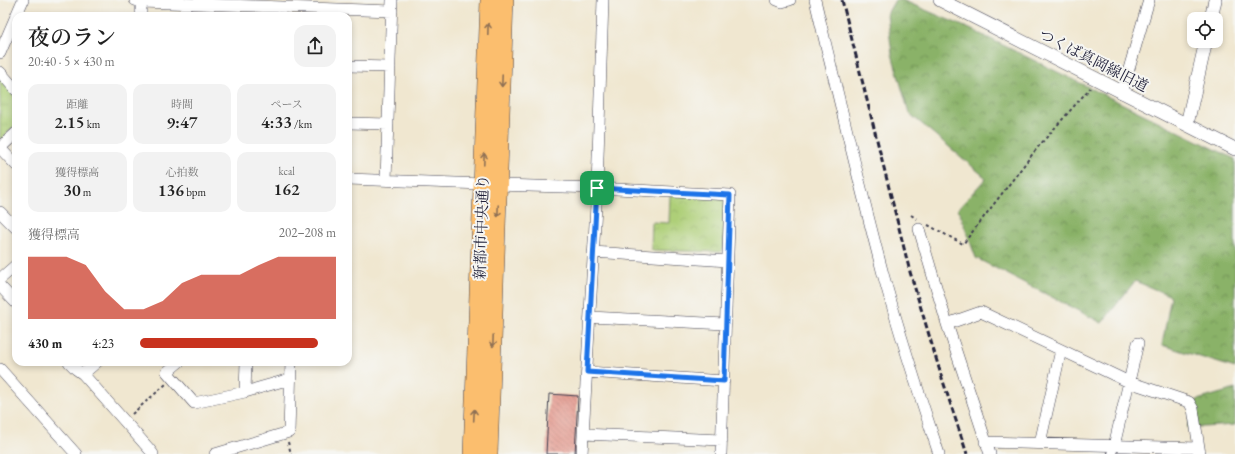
<!DOCTYPE html>
<html lang="ja">
<meta charset="utf-8">
<style>
:root{--surface:#fff;--page:#f2f2f2;--text:#222;--muted:#767676;--accent:#c8321e}
body{margin:0;font-family:"EB Garamond","Noto Serif JP",serif;background:var(--page);color:var(--text);height:100vh;display:flex;flex-direction:column;font-size:15px;white-space:nowrap}
*{box-sizing:border-box;margin:0}
p{font-size:13px;color:var(--muted)}
.icon{flex:none;width:22px;height:22px;fill:none;stroke:currentColor;stroke-width:2;stroke-linecap:round;stroke-linejoin:round}
.map{position:relative;flex:1;overflow:hidden}
.panel{position:absolute;left:12px;top:12px;width:340px;height:354px;display:flex;flex-direction:column;background:var(--surface);border-radius:12px;box-shadow:0 2px 6px #0003}
.panel>*{flex:none}
.tools{position:absolute;left:1187px;top:12px;display:grid;gap:8px}
.tools a{display:grid;place-items:center;width:36px;height:36px;border-radius:8px;background:var(--surface);box-shadow:0 2px 6px #0003;font-size:20px}
.pin{position:absolute;display:grid;place-items:center;width:34px;height:34px;color:#fff;margin:-17px;border-radius:8px;box-shadow:0 2px 6px #0006}
.round{display:grid;place-items:center;flex:none;width:42px;height:42px;border-radius:12px;background:var(--page)}
.summary{display:flex;align-items:center;justify-content:space-between;height:68px;padding:0 16px}
h1{font-size:22px;font-weight:600;line-height:30px}
.stats{display:grid;grid-template-columns:repeat(3,1fr);gap:6px;height:68px;padding:4px 16px}
.stats div{display:grid;align-content:center;border-radius:10px;background:var(--page);text-align:center}
.stats b{font-size:17px;font-weight:600}
.stats small{font-size:11px;font-weight:400}
.stats p{font-size:11px}
.chart{height:112px;padding:8px 16px}
.chart p{display:flex;justify-content:space-between}
.chart svg{width:100%;height:72px;margin-top:4px;fill:var(--accent);opacity:.7}
ul{padding:0 16px;list-style:none;font-size:13px}
li{display:grid;grid-template-columns:64px 48px 1fr;align-items:center;height:30px}
li i{height:10px;border-radius:5px;background:var(--accent)}
.map>svg:first-child{display:block}
.grass{fill:url(#grass-tufts);stroke:#68785a}
.forest{fill:url(#forest-crowns);stroke:#566a52}
.park{fill:url(#park-crowns);stroke:#68785a}
.building{fill:url(#building-back-hatch)}
.lines{fill:none;stroke-linecap:round;stroke-linejoin:round}
.pedestrian-casing{stroke:#414051;stroke-width:10}
.minor-casing{stroke:#414051;stroke-width:12}
.tertiary-casing{stroke:#414051;stroke-width:14}
.primary-casing{stroke:#414051;stroke-width:18}
.path{stroke:#414051;stroke-width:2;stroke-dasharray:3 3;stroke-linecap:butt}
.pedestrian{stroke:#fff;stroke-width:8}
.minor{stroke:#fff;stroke-width:11}
.tertiary{stroke:#fff;stroke-width:13}
.primary{stroke:#fbbe6e;stroke-width:17}
.rail{stroke:#22223b;stroke-width:3;stroke-dasharray:6 3;stroke-linecap:butt}
.oneway{stroke:#8e7054}
.route-casing{stroke:#fff;stroke-width:8}
.route{stroke:#1a73e8;stroke-width:5}
.labels{text-anchor:middle;dominant-baseline:central;stroke-width:4;stroke-linejoin:round;paint-order:stroke}
.street-label{font-size:15px;fill:#22223b;stroke:#f6f6f2}
</style>
<div class="map">
<svg width="1235" height="454" viewBox="0 0 1235 454">
<defs>
<pattern id="grass-tufts" width="24" height="20" patternUnits="userSpaceOnUse"><rect width="24" height="20" fill="#aecf78"/><path d="M3 7l-1-3M5 7V3M7 7l1-3M15 17l-1-3M17 17v-4M19 17l1-3" fill="none" stroke="#95b169"/></pattern>
<pattern id="forest-crowns" width="20" height="18" patternUnits="userSpaceOnUse"><rect width="20" height="18" fill="#8ab268"/><path d="M2 6a3 3 0 1 1 6 0M12 15a3 3 0 1 1 6 0" fill="none" stroke="#709057"/></pattern>
<pattern id="park-crowns" width="20" height="18" patternUnits="userSpaceOnUse"><rect width="20" height="18" fill="#aecf78"/><path d="M2 6a3 3 0 1 1 6 0M12 15a3 3 0 1 1 6 0" fill="none" stroke="#95b169"/></pattern>
<pattern id="building-back-hatch" width="6" height="6" patternUnits="userSpaceOnUse"><rect width="6" height="6" fill="#e39489"/><path d="M-1 5l2 2M0 0l6 6M5-1l2 2" fill="none" stroke="#b87871"/></pattern>
</defs>
<rect width="100%" height="100%" fill="#f6f6f2"/>
<filter id="ink" filterUnits="userSpaceOnUse"><feTurbulence type="fractalNoise" baseFrequency=".025" numOctaves="2"/><feDisplacementMap in="SourceGraphic" scale="8" xChannelSelector="R" yChannelSelector="G"/><feConvolveMatrix kernelMatrix="1 2 1 2 8 2 1 2 1" color-interpolation-filters="sRGB"/></filter>
<filter id="wash" filterUnits="userSpaceOnUse"><feTurbulence type="fractalNoise" baseFrequency=".012" numOctaves="4" result="noise"/><feDisplacementMap in="SourceGraphic" scale="16" xChannelSelector="R" yChannelSelector="G"/><feGaussianBlur stdDeviation="0.9" result="paint"/><feColorMatrix in="noise" values="0 0 0 0 0 0 0 0 0 0 0 0 0 0 0 0 0 1.4 0 .05"/><feComposite in="paint" operator="in"/></filter>
<g filter="url(#wash)">
<rect width="100%" height="100%" fill="#f0e7d0"/>
<path class="grass" d="M0,78l16,20v27l-16,15z"/>
<path class="forest" d="M895,0h7l68,29 265,130v209l-73,-23 9,-49 -36,-15 -33,42 -126,-65 -18,-49 28,-31 -77,-65 -17,-59 -5,-40z
M1235,389v36l-48,3 10,-28z"/>
<path class="park" d="M670,195l53,2 3,4 -2,48 -3,3 -70,-2 1,-28 17,1z"/>
<g id="blocks">
<path class="building" d="M549,394l29,2 -3,58h-29z"/>
</g>
</g>
<g filter="url(#ink)">
<use href="#blocks" fill-opacity="0" stroke="#414051" stroke-width="1"/>
<g class="lines">
<g class="pedestrian-casing">
<path id="pedestrian" d="M1112,454l2,-8"/>
</g>
<g class="minor-casing">
<path id="minor" d="M135,0l6,2 251,9
M603,0l-6,188 133,7 -9,259
M777,0l5,2 8,-2
M815,0c22,91 44,183 68,274 17,61 36,120 56,180
M141,16v-16
M0,53l23,-53
M348,66l42,1
M0,72l16,18
M1122,93l27,-93
M348,123l40,1
M0,148l16,17
M0,148l16,-15
M348,179l135,5
M386,180l6,-180
M499,185l98,3 -15,266
M0,212l16,16
M919,229l28,95 43,130
M593,252l135,9
M0,279l16,-14
M0,286l16,17
M590,317l135,7
M947,324l34,-12 148,70 60,20 4,7 7,45
M69,362l7,7 7,5
M97,362l-14,12 67,76 3,4
M179,362l-12,10 27,31 51,-11 45,-13
M0,369l76,85
M587,372l137,9
M245,392l1,-30
M583,434l139,6
M985,442l214,6
M1040,443l21,-93
M1114,446l24,-103
M215,454l74,-22 2,-70"/>
</g>
<g class="tertiary-casing">
<path id="tertiary" d="M940,0l295,149
M1211,19l4,-19
M1187,124l19,-83"/>
</g>
<g class="primary-casing">
<path id="primary" d="M472,454l17,-454
M489,454l16,-454"/>
</g>
<path class="path" d="M911,215l6,4
M928,225l35,19 75,-97 52,-59
M132,414l34,-30
M288,442l3,12"/>
<use href="#pedestrian" class="pedestrian"/>
<use href="#minor" class="minor"/>
<use href="#tertiary" class="tertiary"/>
<use href="#primary" class="primary"/>
<path class="rail" d="M842,0l68,272 32,106 25,76"/>
</g>
<defs><path id="oneway-shaft" d="M-6 0H5M1.5-3L5.5 0L1.5 3" fill="none" stroke-width="1.6" stroke-linecap="round" stroke-linejoin="round"/></defs>
<g class="oneway">
<use href="#oneway-shaft" transform="translate(488 29) rotate(-88)"/>
<use href="#oneway-shaft" transform="translate(502 81) rotate(92)"/>
<use href="#oneway-shaft" transform="translate(484 159) rotate(-88)"/>
<use href="#oneway-shaft" transform="translate(498 211) rotate(92)"/>
<use href="#oneway-shaft" transform="translate(493 341) rotate(92)"/>
<use href="#oneway-shaft" transform="translate(474 415) rotate(-87)"/>
</g>
</g>
<g class="lines" filter="url(#ink)">
<g class="route-casing">
<path id="route" d="M597,188l133,7 -6,186 -137,-9z"/>
</g>
<use href="#route" class="route"/>
</g>
<g class="labels">
<g class="street-label">
<text transform="translate(1094 60) rotate(27)">つくば真岡線旧道</text>
<text transform="translate(481 227) rotate(-88)">新都市中央通り</text>
</g>
</g>
</svg>
<div class="tools">
<a><svg class="icon" aria-label="locate" viewBox="0 0 24 24"><circle cx="12" cy="12" r="6"/><path d="M12 2v4M12 18v4M2 12h4M18 12h4"/></svg></a>
</div>
<div class="pin" style="left:597px;top:188px;background:#1e9e55"><svg class="icon" aria-label="arrive" viewBox="0 0 24 24"><path d="M6 21V4h12l-3 4 3 4H6"/></svg></div>
<section class="panel">
<div class="summary"><div><h1>夜のラン</h1><p>20:40 · 5 × 430 m</p></div><a class="round"><svg class="icon" aria-label="share" viewBox="0 0 24 24"><path d="M12 15V3M7 8l5-5 5 5M5 13v7h14v-7"/></svg></a></div>
<div class="stats">
<div><p>距離</p><b>2.15<small> km</small></b></div>
<div><p>時間</p><b>9:47</b></div>
<div><p>ペース</p><b>4:33<small> /km</small></b></div>
</div>
<div class="stats">
<div><p>獲得標高</p><b>30<small> m</small></b></div>
<div><p>心拍数</p><b>136<small> bpm</small></b></div>
<div><p>kcal</p><b>162</b></div>
</div>
<div class="chart"><p><span>獲得標高</span>202–208 m</p>
<svg viewBox="0 0 160 44" preserveAspectRatio="none"><path d="M0 44V6L10 6L20 6L30 11L40 27L50 38L60 38L70 33L80 22L90 17L100 17L110 17L120 11L130 6L140 6L150 6L160 6V44z"/></svg>
</div>
<ul>
<li><b>430 m</b>4:23<i style="width:91%"></i></li>
</ul>
</section>
</div>
